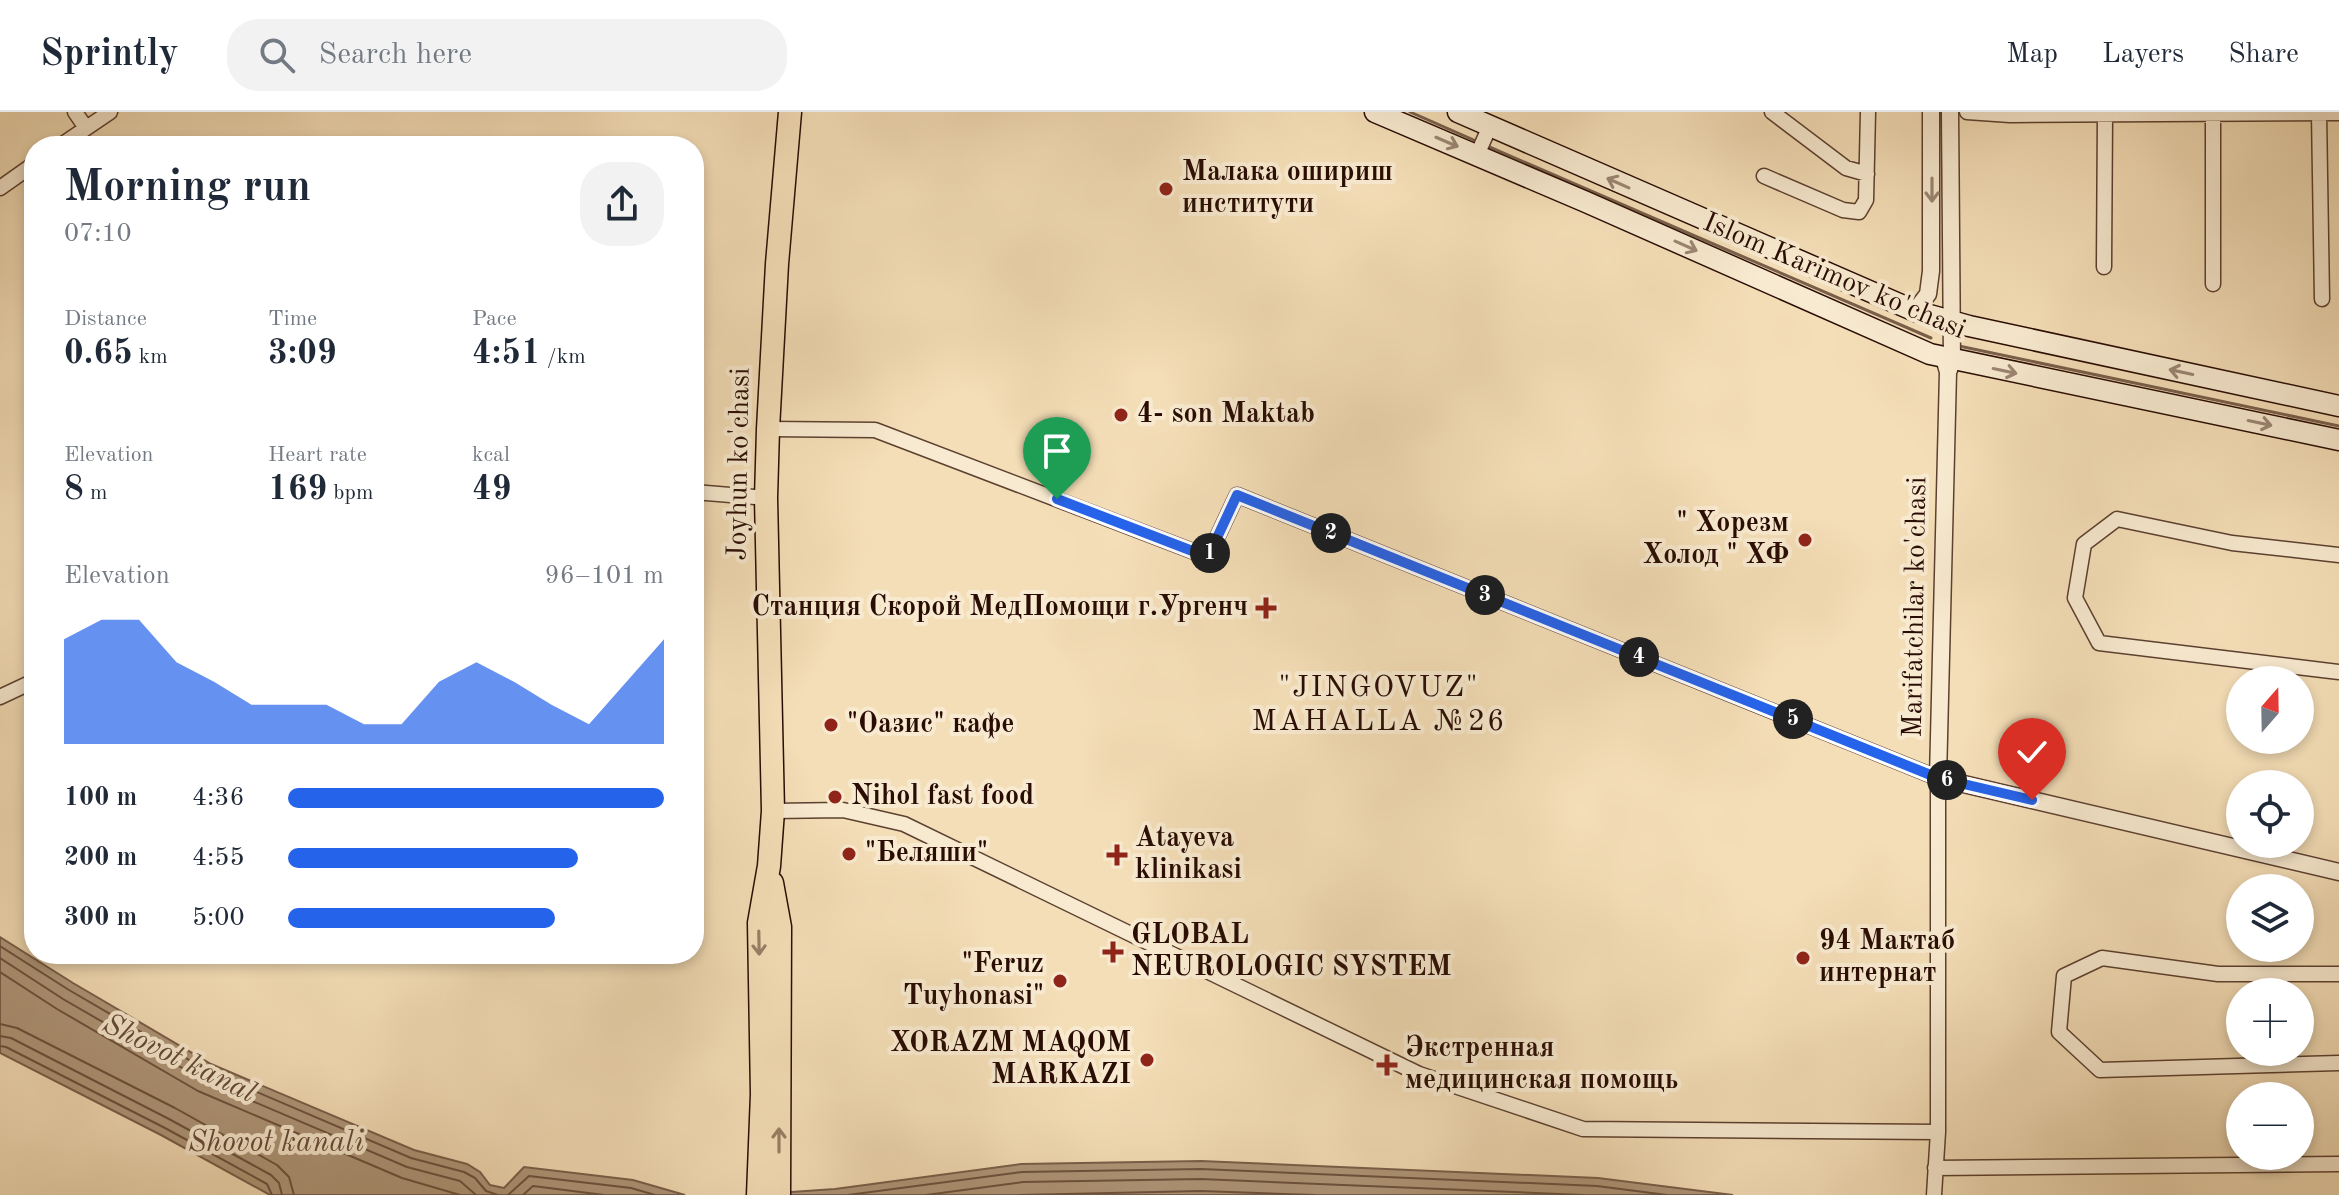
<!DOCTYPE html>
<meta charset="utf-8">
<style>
:root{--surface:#fff;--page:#f2f2f3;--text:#1f2937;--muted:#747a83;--line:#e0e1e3;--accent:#2563eb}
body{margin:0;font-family:"Old Standard TT",serif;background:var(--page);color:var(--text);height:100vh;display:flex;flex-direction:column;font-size:30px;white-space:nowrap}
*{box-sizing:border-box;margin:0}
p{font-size:26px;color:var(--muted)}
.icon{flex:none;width:44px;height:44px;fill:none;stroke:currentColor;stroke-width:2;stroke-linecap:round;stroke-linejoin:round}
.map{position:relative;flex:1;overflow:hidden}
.sheet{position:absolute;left:24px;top:24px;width:680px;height:828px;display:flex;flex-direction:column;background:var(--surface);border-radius:32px;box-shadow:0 4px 12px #0003}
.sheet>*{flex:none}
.needle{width:52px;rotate:20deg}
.controls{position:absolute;left:2226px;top:554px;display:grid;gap:16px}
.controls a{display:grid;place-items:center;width:88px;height:88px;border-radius:50%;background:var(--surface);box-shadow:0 4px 12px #0003;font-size:40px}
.pin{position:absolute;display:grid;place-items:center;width:68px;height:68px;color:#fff;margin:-82px -34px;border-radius:50% 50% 50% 0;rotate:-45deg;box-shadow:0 0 8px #0007}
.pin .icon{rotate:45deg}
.km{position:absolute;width:40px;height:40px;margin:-20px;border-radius:50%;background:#222;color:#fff;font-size:22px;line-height:40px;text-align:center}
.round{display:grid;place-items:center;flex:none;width:84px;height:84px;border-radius:32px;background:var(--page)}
.headline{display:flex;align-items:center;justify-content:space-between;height:136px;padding:0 40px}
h1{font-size:44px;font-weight:600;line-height:60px}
.metrics{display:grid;grid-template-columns:repeat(3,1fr);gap:12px;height:136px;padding:8px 40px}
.metrics div{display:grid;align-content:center}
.metrics b{font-size:34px;font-weight:600}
.metrics small{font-size:22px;font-weight:400}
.metrics p{font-size:22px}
.chart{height:224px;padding:16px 40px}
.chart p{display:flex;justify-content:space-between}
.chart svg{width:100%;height:144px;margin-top:8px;fill:var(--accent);opacity:.7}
ul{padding:0 40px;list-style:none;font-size:26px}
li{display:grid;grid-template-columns:128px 96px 1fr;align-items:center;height:60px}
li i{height:20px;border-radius:10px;background:var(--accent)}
header{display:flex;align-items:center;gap:48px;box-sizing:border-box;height:112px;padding:0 40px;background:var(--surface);border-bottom:2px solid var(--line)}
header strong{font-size:38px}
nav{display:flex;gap:44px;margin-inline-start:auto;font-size:28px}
.search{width:560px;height:72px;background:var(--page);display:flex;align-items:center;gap:20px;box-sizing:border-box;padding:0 28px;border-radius:32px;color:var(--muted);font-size:30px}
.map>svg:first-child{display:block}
.water{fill:#af977a;stroke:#795f4a;stroke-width:2}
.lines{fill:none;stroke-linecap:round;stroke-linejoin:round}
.shore{stroke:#6c523e;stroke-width:2}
.stream{stroke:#795f4a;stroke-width:3}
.minor-casing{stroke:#5c4030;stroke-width:17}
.tertiary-casing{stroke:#5c4030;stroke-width:19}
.secondary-casing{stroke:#290c03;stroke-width:23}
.primary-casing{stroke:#290c03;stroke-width:25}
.minor{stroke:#f8ead0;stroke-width:14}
.tertiary{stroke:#f8ead0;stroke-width:16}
.secondary{stroke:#f8ead0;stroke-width:20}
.primary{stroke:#f4deb7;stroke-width:22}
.oneway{stroke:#9b8674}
.oneway2{stroke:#998066}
.route-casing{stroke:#fff;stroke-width:16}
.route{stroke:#2563eb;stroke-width:10}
.poi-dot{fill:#8f2418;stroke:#f8ead0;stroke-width:3}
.labels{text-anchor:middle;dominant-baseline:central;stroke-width:8;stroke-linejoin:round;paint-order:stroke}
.poi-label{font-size:28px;font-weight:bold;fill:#290c03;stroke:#f8ead0;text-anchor:start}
.street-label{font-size:28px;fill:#290c03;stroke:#f8ead0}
.neighbourhood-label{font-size:30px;letter-spacing:2px;fill:#290c03;stroke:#f8ead0}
.water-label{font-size:30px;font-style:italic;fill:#654b39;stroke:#f8ead0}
</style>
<header>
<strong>Sprintly</strong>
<div class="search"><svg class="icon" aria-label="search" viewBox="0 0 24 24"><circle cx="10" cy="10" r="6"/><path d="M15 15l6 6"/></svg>Search here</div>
<nav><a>Map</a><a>Layers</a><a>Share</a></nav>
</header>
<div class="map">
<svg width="2339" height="1083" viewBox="0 0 2339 1083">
<rect width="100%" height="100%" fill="#f4deb7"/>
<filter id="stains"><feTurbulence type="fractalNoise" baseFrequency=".0025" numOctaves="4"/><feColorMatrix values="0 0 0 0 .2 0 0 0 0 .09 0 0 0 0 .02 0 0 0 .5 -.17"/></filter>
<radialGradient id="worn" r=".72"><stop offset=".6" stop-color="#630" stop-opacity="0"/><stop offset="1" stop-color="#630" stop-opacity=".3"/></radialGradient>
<path class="water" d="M0,825l73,46 138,81 203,86 53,14 13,8 10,13 14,3 20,-21 109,13 52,15h-415l-109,-60 -161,-82z
M1201,1049l397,17 135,17h-987l89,-6 186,-25z"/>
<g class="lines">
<path class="shore" d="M0,834l69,44 139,81 203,87 53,14 11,6 11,13 12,4
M0,846l63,41 140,81 204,87 53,14 16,14
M0,860l57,37 141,82 204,87 58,17
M0,912l17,4 158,80 102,57 12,12 5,18
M0,924l11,2 158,81 102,56 8,8 3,12
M0,934l6,1 159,81 102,56 5,11
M508,1083l21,-19 102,12 24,7
M523,1083l10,-9 71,9
M848,1083l174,-23 179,-3 396,17 70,9
M926,1083l97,-13 178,-3 382,16
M1019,1083l182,-4 113,4"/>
<path class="stream" d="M1410,0l66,29
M1487,34l444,192
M1959,234l380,80"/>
<g class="minor-casing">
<path id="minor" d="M75,0l11,16
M1772,0l74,56 21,6
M1967,0l43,3 329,-2
M2319,1l3,186
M2213,2v170
M60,34l50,-34
M1477,43l13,-29
M1764,64l79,34 16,2 7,-12 2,-88
M0,76l34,-24
M2104,155l1,-153
M768,317l107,1 333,127 29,-62 701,283v354l-4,63
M694,380l72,6
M2339,443l-107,-12 -115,-24 -33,25 -9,54 24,45 240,29
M0,585l34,-16
M773,699l70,-1 61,14 515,250 164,55 355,3
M2339,862h-121l-116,-16 -38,18 -5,56 41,38 239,-7
M1935,1056l404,-4"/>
</g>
<g class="tertiary-casing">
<path id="tertiary" d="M1915,199l13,-17 3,-23v-159
M1944,246l4,14 -10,406 401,94
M1949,258l3,-10 -2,-248"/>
</g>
<g class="secondary-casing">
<path id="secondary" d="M1375,0l211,90 344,152 409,86
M1458,0l457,199 54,15 370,80"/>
</g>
<g class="primary-casing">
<path id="primary" d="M772,771l8,44 -1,268
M758,1083l4,-101 -3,-171 10,-57 4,-55 -7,-313 2,-69 9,-165 13,-152"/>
</g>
<use href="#minor" class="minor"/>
<use href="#tertiary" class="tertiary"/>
<use href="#secondary" class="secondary"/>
<use href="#primary" class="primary"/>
</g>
<defs><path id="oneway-shaft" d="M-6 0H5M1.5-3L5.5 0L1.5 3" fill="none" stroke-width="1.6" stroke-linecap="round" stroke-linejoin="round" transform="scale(2)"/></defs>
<g class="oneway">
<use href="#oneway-shaft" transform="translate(1447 30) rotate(23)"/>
<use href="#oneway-shaft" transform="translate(1618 71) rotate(-156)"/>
<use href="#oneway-shaft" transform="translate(1932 78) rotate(90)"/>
<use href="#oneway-shaft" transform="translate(1686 134) rotate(24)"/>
<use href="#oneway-shaft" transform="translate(2005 259) rotate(12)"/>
<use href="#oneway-shaft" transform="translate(2181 260) rotate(-168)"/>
<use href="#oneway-shaft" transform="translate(2260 311) rotate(12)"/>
</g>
<g class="oneway2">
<use href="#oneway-shaft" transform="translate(759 831) rotate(89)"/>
<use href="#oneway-shaft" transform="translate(779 1028) rotate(-90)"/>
</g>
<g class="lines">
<g class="route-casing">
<path id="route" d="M1057,387l151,58 29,-62 701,283 94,22"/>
</g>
<use href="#route" class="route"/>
</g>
<g class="poi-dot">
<circle cx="1166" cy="77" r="8"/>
<circle cx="1121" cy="303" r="8"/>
<circle cx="1805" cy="428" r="8"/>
<path d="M1262 484h8v8h8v8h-8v8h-8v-8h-8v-8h8z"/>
<circle cx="831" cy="613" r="8"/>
<circle cx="835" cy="685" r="8"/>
<circle cx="849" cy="742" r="8"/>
<path d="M1113 731h8v8h8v8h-8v8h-8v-8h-8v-8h8z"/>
<path d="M1109 828h8v8h8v8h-8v8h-8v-8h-8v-8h8z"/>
<circle cx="1803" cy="846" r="8"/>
<circle cx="1060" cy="869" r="8"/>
<circle cx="1147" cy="948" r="8"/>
<path d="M1383 941h8v8h8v8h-8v8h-8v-8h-8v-8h8z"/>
</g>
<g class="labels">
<g class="poi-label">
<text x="1182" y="61">Малака ошириш<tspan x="1182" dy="32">институти</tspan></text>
<text x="1137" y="303">4- son Maktab</text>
<text x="1789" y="412" text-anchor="end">" Хорезм<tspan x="1789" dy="32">Холод " ХФ</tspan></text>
<text x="1248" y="496" text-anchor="end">Станция Скорой МедПомощи г.Ургенч</text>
<text x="847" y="613">"Оазис" кафе</text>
<text x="851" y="685">Nihol fast food</text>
<text x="1135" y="727">Atayeva<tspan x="1135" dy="32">klinikasi</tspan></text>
<text x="865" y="742">"Беляши"</text>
<text x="1131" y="824">GLOBAL<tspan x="1131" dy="32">NEUROLOGIC SYSTEM</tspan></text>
<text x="1819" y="830">94 Мактаб<tspan x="1819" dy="32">интернат</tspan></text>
<text x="1044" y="853" text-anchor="end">"Feruz<tspan x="1044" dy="32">Tuyhonasi"</tspan></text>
<text x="1131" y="932" text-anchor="end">XORAZM MAQOM<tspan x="1131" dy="32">MARKAZI</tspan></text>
<text x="1405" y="937">Экстренная<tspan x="1405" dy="32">медицинская помощь</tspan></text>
</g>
<g class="street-label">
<text transform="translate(1834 165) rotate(23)">Islom Karimov ko'chasi</text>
<text transform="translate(740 352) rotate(-89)">Joyhun ko'chasi</text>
<text transform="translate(1916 495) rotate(-89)">Marifatchilar ko'chasi</text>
</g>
<g class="neighbourhood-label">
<text x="1379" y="576">"JINGOVUZ"<tspan x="1379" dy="34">MAHALLA №26</tspan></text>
</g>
<g class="water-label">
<text transform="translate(179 947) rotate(26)">Shovot kanal</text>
<text x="276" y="1031">Shovot kanali</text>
</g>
</g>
<rect width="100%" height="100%" filter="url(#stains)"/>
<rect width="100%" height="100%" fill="url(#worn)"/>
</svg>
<div class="controls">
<a><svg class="needle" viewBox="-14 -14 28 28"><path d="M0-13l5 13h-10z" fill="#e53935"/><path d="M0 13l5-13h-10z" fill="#747a83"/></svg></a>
<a><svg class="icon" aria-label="locate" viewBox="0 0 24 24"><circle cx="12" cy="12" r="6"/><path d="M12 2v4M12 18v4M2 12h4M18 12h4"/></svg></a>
<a><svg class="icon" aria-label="layers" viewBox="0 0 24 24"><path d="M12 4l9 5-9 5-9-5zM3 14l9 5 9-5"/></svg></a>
<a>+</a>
<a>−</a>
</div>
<div class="pin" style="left:1057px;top:387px;background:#1e9e55"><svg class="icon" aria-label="arrive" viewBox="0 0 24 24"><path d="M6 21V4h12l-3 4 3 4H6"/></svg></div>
<div class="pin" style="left:2032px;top:688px;background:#d93025"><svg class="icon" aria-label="check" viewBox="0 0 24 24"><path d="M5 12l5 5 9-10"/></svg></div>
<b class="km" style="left:1210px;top:441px">1</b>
<b class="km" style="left:1331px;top:421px">2</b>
<b class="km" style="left:1485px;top:483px">3</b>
<b class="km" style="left:1639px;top:545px">4</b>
<b class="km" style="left:1793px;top:607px">5</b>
<b class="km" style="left:1947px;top:668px">6</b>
<section class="sheet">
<div class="headline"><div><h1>Morning run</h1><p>07:10</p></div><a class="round"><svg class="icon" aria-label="share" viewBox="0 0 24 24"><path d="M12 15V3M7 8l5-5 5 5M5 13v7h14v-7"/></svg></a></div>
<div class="metrics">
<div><p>Distance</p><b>0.65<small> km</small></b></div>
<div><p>Time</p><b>3:09</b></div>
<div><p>Pace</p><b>4:51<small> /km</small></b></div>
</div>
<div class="metrics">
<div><p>Elevation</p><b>8<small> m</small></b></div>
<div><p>Heart rate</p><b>169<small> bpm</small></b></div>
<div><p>kcal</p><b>49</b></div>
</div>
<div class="chart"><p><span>Elevation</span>96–101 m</p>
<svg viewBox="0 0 160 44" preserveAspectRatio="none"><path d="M0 44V12L10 6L20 6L30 19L40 25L50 32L60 32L70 32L80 38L90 38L100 25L110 19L120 25L130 32L140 38L150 25L160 12V44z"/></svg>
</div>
<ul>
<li><b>100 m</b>4:36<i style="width:100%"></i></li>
<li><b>200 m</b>4:55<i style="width:77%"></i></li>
<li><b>300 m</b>5:00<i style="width:71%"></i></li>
</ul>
</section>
</div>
